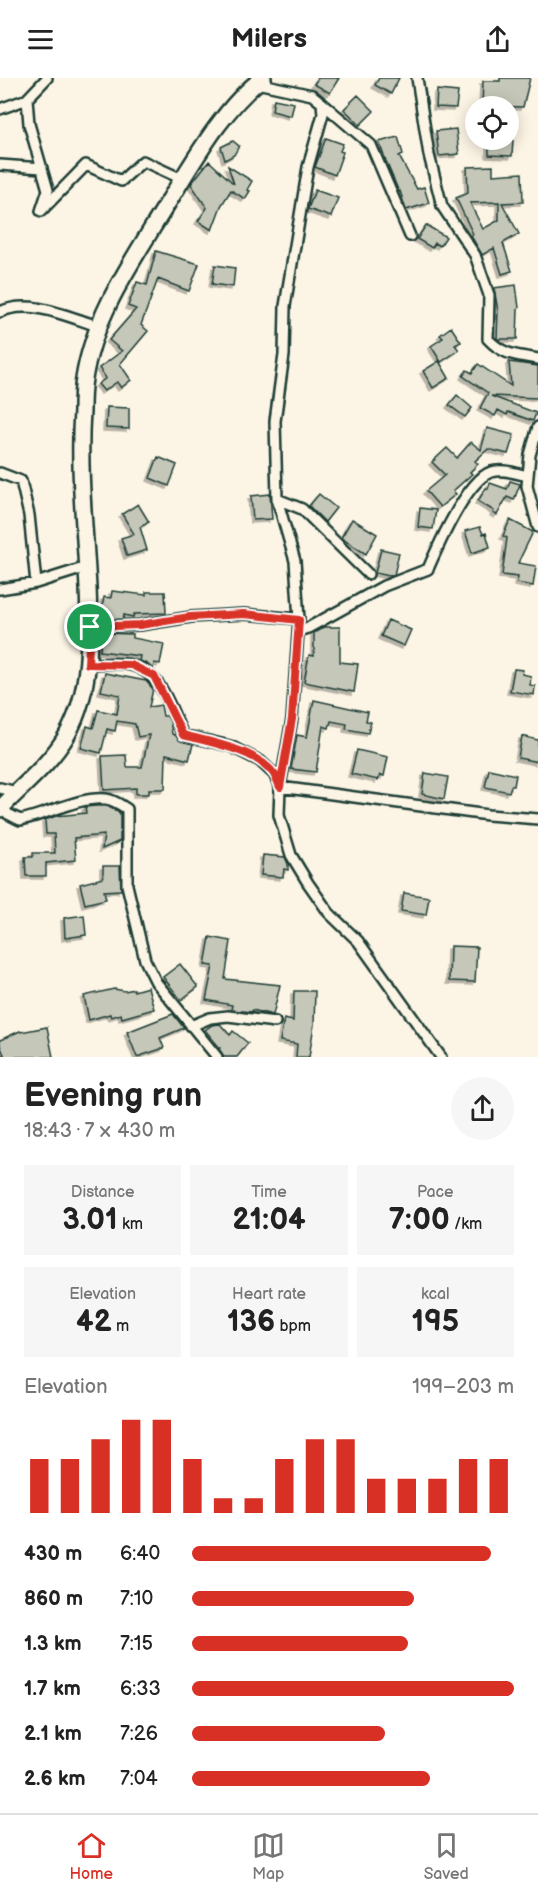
<!DOCTYPE html>
<meta charset="utf-8">
<style>
:root{--surface:#fff;--page:#f6f6f6;--text:#222;--muted:#767676;--line:#e0e0e0;--accent:#d93025}
body{margin:0;font-family:"Balsamiq Sans",sans-serif;background:var(--page);color:var(--text);height:100vh;display:flex;flex-direction:column;font-size:22px;white-space:nowrap}
*{box-sizing:border-box;margin:0}
p{font-size:20px;color:var(--muted)}
.icon{flex:none;width:33px;height:33px;fill:none;stroke:currentColor;stroke-width:2;stroke-linecap:round;stroke-linejoin:round}
.map{position:relative;height:979px;overflow:hidden}
.side{display:flex;flex-direction:column;background:var(--surface);flex:1}
.side>*{flex:none}
.controls{position:absolute;left:465px;top:18px;display:grid;gap:12px}
.controls a{display:grid;place-items:center;width:54px;height:54px;border-radius:50%;background:var(--surface);box-shadow:0 3px 15px #0003;font-size:30px}
.pin{position:absolute;display:grid;place-items:center;width:51px;height:51px;color:#fff;margin:-26px;border:3px solid #fff;border-radius:50%;box-shadow:0 2px 6px #0007}
.round{display:grid;place-items:center;flex:none;width:63px;height:63px;border-radius:32px;background:var(--page)}
.summary{display:flex;align-items:center;justify-content:space-between;height:102px;padding:0 24px}
h1{font-size:33px;font-weight:700;line-height:45px}
.metrics{display:grid;grid-template-columns:repeat(3,1fr);gap:9px;height:102px;padding:6px 24px}
.metrics div{display:grid;align-content:center;border-radius:0px;background:var(--page);text-align:center}
.metrics b{font-size:30px;font-weight:700}
.metrics small{font-size:16px;font-weight:400}
.metrics p{font-size:16px}
.chart{height:168px;padding:12px 24px}
.chart p{display:flex;justify-content:space-between}
.chart svg{width:100%;height:108px;margin-top:6px;stroke:var(--accent);stroke-width:6}
ul{padding:0 24px;list-style:none;font-size:20px}
li{display:grid;grid-template-columns:96px 72px 1fr;align-items:center;height:45px}
li i{height:15px;border-radius:8px;background:var(--accent)}
header{display:flex;justify-content:space-between;align-items:center;height:78px;padding:0 24px;background:var(--surface);font-size:27px;font-weight:700}
.dock{display:flex;justify-content:space-around;align-items:center;height:84px;border-top:2px solid var(--line);background:var(--surface);font-size:16px;color:var(--muted)}
.dock a{display:grid;justify-items:center;gap:3px}
.dock .current{color:var(--accent)}
.map>svg:first-child{display:block}
.building{fill:#c5c7b9;stroke:#1f3d34;stroke-width:1.5;fill-rule:evenodd;filter:url(#shadow)}
.lines{fill:none;stroke-linecap:round;stroke-linejoin:round}
.minor-casing{stroke:#1f3d34;stroke-width:14}
.primary-casing{stroke:#1f3d34;stroke-width:20}
.minor{stroke:#fcf5e5;stroke-width:9}
.primary{stroke:#fcf5e5;stroke-width:15}
.route-casing{stroke:#fff;stroke-width:12}
.route{stroke:#d93025;stroke-width:8}
</style>
<header><svg class="icon" aria-label="menu" viewBox="0 0 24 24"><path d="M4 6h16M4 12h16M4 18h16"/></svg>Milers<svg class="icon" aria-label="share" viewBox="0 0 24 24"><path d="M12 15V3M7 8l5-5 5 5M5 13v7h14v-7"/></svg></header>
<div class="map">
<svg width="538" height="979" viewBox="0 0 538 979">
<defs>
<filter id="shadow"><feDropShadow dx="-3" dy="3" stdDeviation="0" flood-color="#0004"/></filter>
</defs>
<rect width="100%" height="100%" fill="#fcf5e5"/>
<filter id="ink" filterUnits="userSpaceOnUse"><feTurbulence type="fractalNoise" baseFrequency=".0167" numOctaves="2"/><feDisplacementMap in="SourceGraphic" scale="12" xChannelSelector="R" yChannelSelector="G"/><feConvolveMatrix kernelMatrix="1 2 1 2 8 2 1 2 1" color-interpolation-filters="sRGB"/></filter>
<g filter="url(#ink)">
<path class="building" d="M318,0h21l-9,15 -16,-9z
M379,0h20l-8,16 -16,-9z
M500,0h30l-7,29 -41,-1 1,-25h17z
M437,12l21,2 -2,16 -20,-1z
M358,17l16,16 -14,14 -16,-16z
M274,21l20,4 -3,13 -19,-5z
M456,51l3,25 -20,2 -3,-25z
M398,59l5,17 -4,2 18,33 7,-2 5,16 -23,7 -6,-19 -1,1 -14,-33 -6,-17z
M326,60l17,6 -3,7 3,1 -8,23 -20,-8z
M489,62h24l-1,16 -23,-1z
M233,63l6,5 -5,9 -9,5 -4,-13z
M209,83l25,23 -6,-18 24,15 -5,9 3,1 -5,8 -14,-9 -10,16 -9,24 -14,-9 9,-13 -16,-24z
M493,88v9l29,-2 1,29 -21,1 17,31 -16,9 9,28 -10,3 -8,-26 -12,7 -11,-19 2,-2 -17,-36 12,-5 -1,-26zM499,124v18l-16,9 -13,-26z
M315,112l23,8 -7,19 -23,-8z
M426,147l20,12 -6,9 -5,-3 -3,5 -15,-9z
M156,173l43,13 -10,27 -31,-12 -17,46 7,6 -28,33 11,16 -10,8 -4,-6 -13,9 -6,-7 8,-6 -7,-10 23,-17 -13,-11 27,-31 -8,-3 9,-24 10,3z
M215,187l20,3 -2,19 -21,-3z
M516,207l3,23 -1,1 -1,30h-20l1,-28 -4,-23z
M451,249l10,15 -6,3 4,5 -18,12 -10,-16 12,-8 -3,-3z
M439,283l10,17 -16,10 -10,-17z
M509,284l29,4v32l-47,-2 45,17 -3,8 -25,-9 -1,3 -9,-5 -3,6 -15,-8 8,-15 -25,-17 4,-6 5,3 6,-9 33,22z
M457,317l15,13 -7,9 -16,-12z
M107,329l22,1v21l-23,-1z
M487,350l27,7 -6,19 -20,-5 -13,12 3,3 -8,8 2,2 -19,17 3,3 -16,13 -14,-16 19,-16 -13,-13 15,-14 10,10 14,-16 10,8z
M158,379l19,8 -8,21 -19,-8z
M510,403l10,3 -6,16 -7,-3 -10,18 -4,-2 1,-2 -16,-10 8,-13 2,1 2,-6 17,6z
M270,416l2,25 -19,1 -2,-24z
M319,416l17,14 -11,14 -16,-16z
M138,426l11,18 -9,5 7,23 -20,6 -6,-18 13,-4 -12,-20z
M420,430l16,2 -3,19 -15,-2z
M352,441l25,15 -11,20 -25,-16z
M510,442l23,12 -15,31 18,3 -3,20 -16,-3 1,-6 -16,-2 5,-37 -4,-2z
M480,449l3,7 3,-1 4,14 -18,6 -7,-22z
M381,471l18,4 -5,22 -4,1 -15,-3z
M112,513l34,4v-3h19l1,21 -32,1 -1,3 -9,-2 -1,4 -20,1v-2h-4l-1,-11 4,1 2,-11 7,1z
M388,542l23,10 -7,16 -23,-10z
M324,549h16v35l18,2 -4,28 -50,-10 5,-27 5,1v-23z
M102,555l31,1v4l31,6 -4,20 -6,-1 -1,6 -7,-6 -7,-2 1,-5 -40,-5z
M514,591l9,1 -1,4 9,2 -1,9 5,1 -1,9 -24,-4z
M105,595l41,8 7,8 -4,18 12,-2 2,11h4l3,5 2,13 3,1 6,6 12,3 -4,16 -23,-6 -1,35h-16v5h-13v-6l-32,2 -2,-34 24,-1 1,12h15l7,-32 -11,2 -3,-13 -18,-3 -2,10 -8,-2 -6,24 -20,-5 6,-22 6,2 5,-18 19,4 3,-19 -19,-4z
M314,622l54,12 -2,9 5,1 -3,11 -22,-4 1,-5 -16,-3 -2,7 -6,-2 -7,46 -25,-3 6,-34 10,2z
M522,658l16,4v22l-20,-4z
M357,672l31,7 -4,19 -4,-1 -2,5 -27,-6z
M489,691l27,6 -2,11h-3l-2,6 -24,-5z
M425,695l23,4 -4,22 -22,-5z
M96,728h11l13,7v28l-18,8 2,-14 -30,3 2,22 -30,3v13h-20l-1,-19h8v-4h22l-1,-19h-8l-1,-14 11,-4 30,-3 -1,-6z
M263,777l22,2 3,7v6l-4,-1 -1,8 -22,-2z
M103,788h17l1,24 -17,1 2,8 -21,5 -5,-20 23,-6z
M404,815l25,4 -3,18 -25,-4z
M84,837l2,20 -21,3 -1,-20z
M210,859l21,4 -6,38 55,6 -7,30 -21,-5v2l-21,-2 1,-5 -26,-5 7,-34 -8,-1z
M450,868l27,1 -2,35 -26,-1z
M180,886l18,23 -17,13 -18,-23z
M148,909l6,22 -32,9 -1,-4 -10,3 -1,-3 -21,6 -5,-24 30,-7 11,2 9,-2v2z
M294,913h21l-1,34 -5,32h-13l1,-13 -17,-3 4,-22 9,2z
M173,936l11,14 -24,10 4,10 -27,9 -10,-25z
M220,946l10,11 3,-4 15,12 -11,14h-13l-5,-8 1,-1 -15,-18 7,-5z
M47,949l6,30h-48l-5,-12v-5l20,-9 1,1z"/>
<g class="lines">
<g class="minor-casing">
<path id="minor" d="M47,0l-20,21 2,25 19,66 -7,21 45,-46 35,16 22,-20 39,18
M417,0l12,77 13,51 33,49 14,40 -1,44c16,17 29,16 50,20
M257,5l55,12 10,8 1,11 -15,53 -23,139 -1,49 -9,66 2,78 18,62 4,58 -7,100 -12,68 208,28 50,4
M322,25l49,42 39,91
M0,31l27,-10
M0,87l42,3
M0,234c30,-14 68,5 98,14
M538,349l-8,28 -3,31 11,41
M0,395l21,8 8,34 7,68
M277,421l25,10 66,65
M0,511l36,-6 51,-16
M90,549l50,-2 51,-8 53,-3 55,5
M298,553l10,-3 76,-42 44,-17c10,-23 39,-89 63,-97 12,-4 26,2 37,4
M88,586c12,0 32,-2 43,1 32,8 39,44 52,70l47,11 30,15 14,13 6,13 -1,28 12,40 17,28 21,30 29,28 83,116
M0,710l17,4
M2,728l6,8 12,6c27,-5 59,-24 86,-21 8,1 15,6 21,10v76l18,75 11,22 61,75
M191,948l19,-8 18,-2 47,6"/>
</g>
<g class="primary-casing">
<path id="primary" d="M0,731c23,-24 50,-45 67,-74 25,-45 23,-97 21,-147 -3,-59 -10,-118 -6,-177 0,-10 0,-21 2,-32 10,-65 50,-120 83,-175 25,-40 57,-98 96,-126"/>
</g>
<use href="#minor" class="minor"/>
<use href="#primary" class="primary"/>
</g>
</g>
<g class="lines" filter="url(#ink)">
<g class="route-casing">
<path id="route" d="M244,536l55,6 -7,99 -12,68c-2,-4 -3,-9 -6,-13 -17,-24 -65,-32 -91,-39l-29,-59 -23,-11 -43,-1 2,-37 50,-2 50,-8z"/>
</g>
<use href="#route" class="route"/>
</g>
</svg>
<div class="controls">
<a><svg class="icon" aria-label="locate" viewBox="0 0 24 24"><circle cx="12" cy="12" r="6"/><path d="M12 2v4M12 18v4M2 12h4M18 12h4"/></svg></a>
</div>
<div class="pin" style="left:90px;top:549px;background:#1e9e55"><svg class="icon" aria-label="arrive" viewBox="0 0 24 24"><path d="M6 21V4h12l-3 4 3 4H6"/></svg></div>
</div>
<section class="side">
<div class="summary"><div><h1>Evening run</h1><p>18:43 · 7 × 430 m</p></div><a class="round"><svg class="icon" aria-label="share" viewBox="0 0 24 24"><path d="M12 15V3M7 8l5-5 5 5M5 13v7h14v-7"/></svg></a></div>
<div class="metrics">
<div><p>Distance</p><b>3.01<small> km</small></b></div>
<div><p>Time</p><b>21:04</b></div>
<div><p>Pace</p><b>7:00<small> /km</small></b></div>
</div>
<div class="metrics">
<div><p>Elevation</p><b>42<small> m</small></b></div>
<div><p>Heart rate</p><b>136<small> bpm</small></b></div>
<div><p>kcal</p><b>195</b></div>
</div>
<div class="chart"><p><span>Elevation</span>199–203 m</p>
<svg viewBox="0 0 160 44" preserveAspectRatio="none"><path d="M5 44V22M15 44V22M25 44V14M35 44V6M45 44V6M55 44V22M65 44V38M75 44V38M85 44V22M95 44V14M105 44V14M115 44V30M125 44V30M135 44V30M145 44V22M155 44V22"/></svg>
</div>
<ul>
<li><b>430 m</b>6:40<i style="width:93%"></i></li>
<li><b>860 m</b>7:10<i style="width:69%"></i></li>
<li><b>1.3 km</b>7:15<i style="width:67%"></i></li>
<li><b>1.7 km</b>6:33<i style="width:100%"></i></li>
<li><b>2.1 km</b>7:26<i style="width:60%"></i></li>
<li><b>2.6 km</b>7:04<i style="width:74%"></i></li>
</ul>
</section>
<nav class="dock">
<a class="current"><svg class="icon" aria-label="home" viewBox="0 0 24 24"><path d="M3 11l9-7 9 7M6 9v11h12V9"/></svg>Home</a>
<a><svg class="icon" aria-label="map" viewBox="0 0 24 24"><path d="M3 6l6-2 6 2 6-2v14l-6 2-6-2-6 2zM9 4v14M15 6v14"/></svg>Map</a>
<a><svg class="icon" aria-label="saved" viewBox="0 0 24 24"><path d="M7 4h10v16l-5-4-5 4z"/></svg>Saved</a>
</nav>
